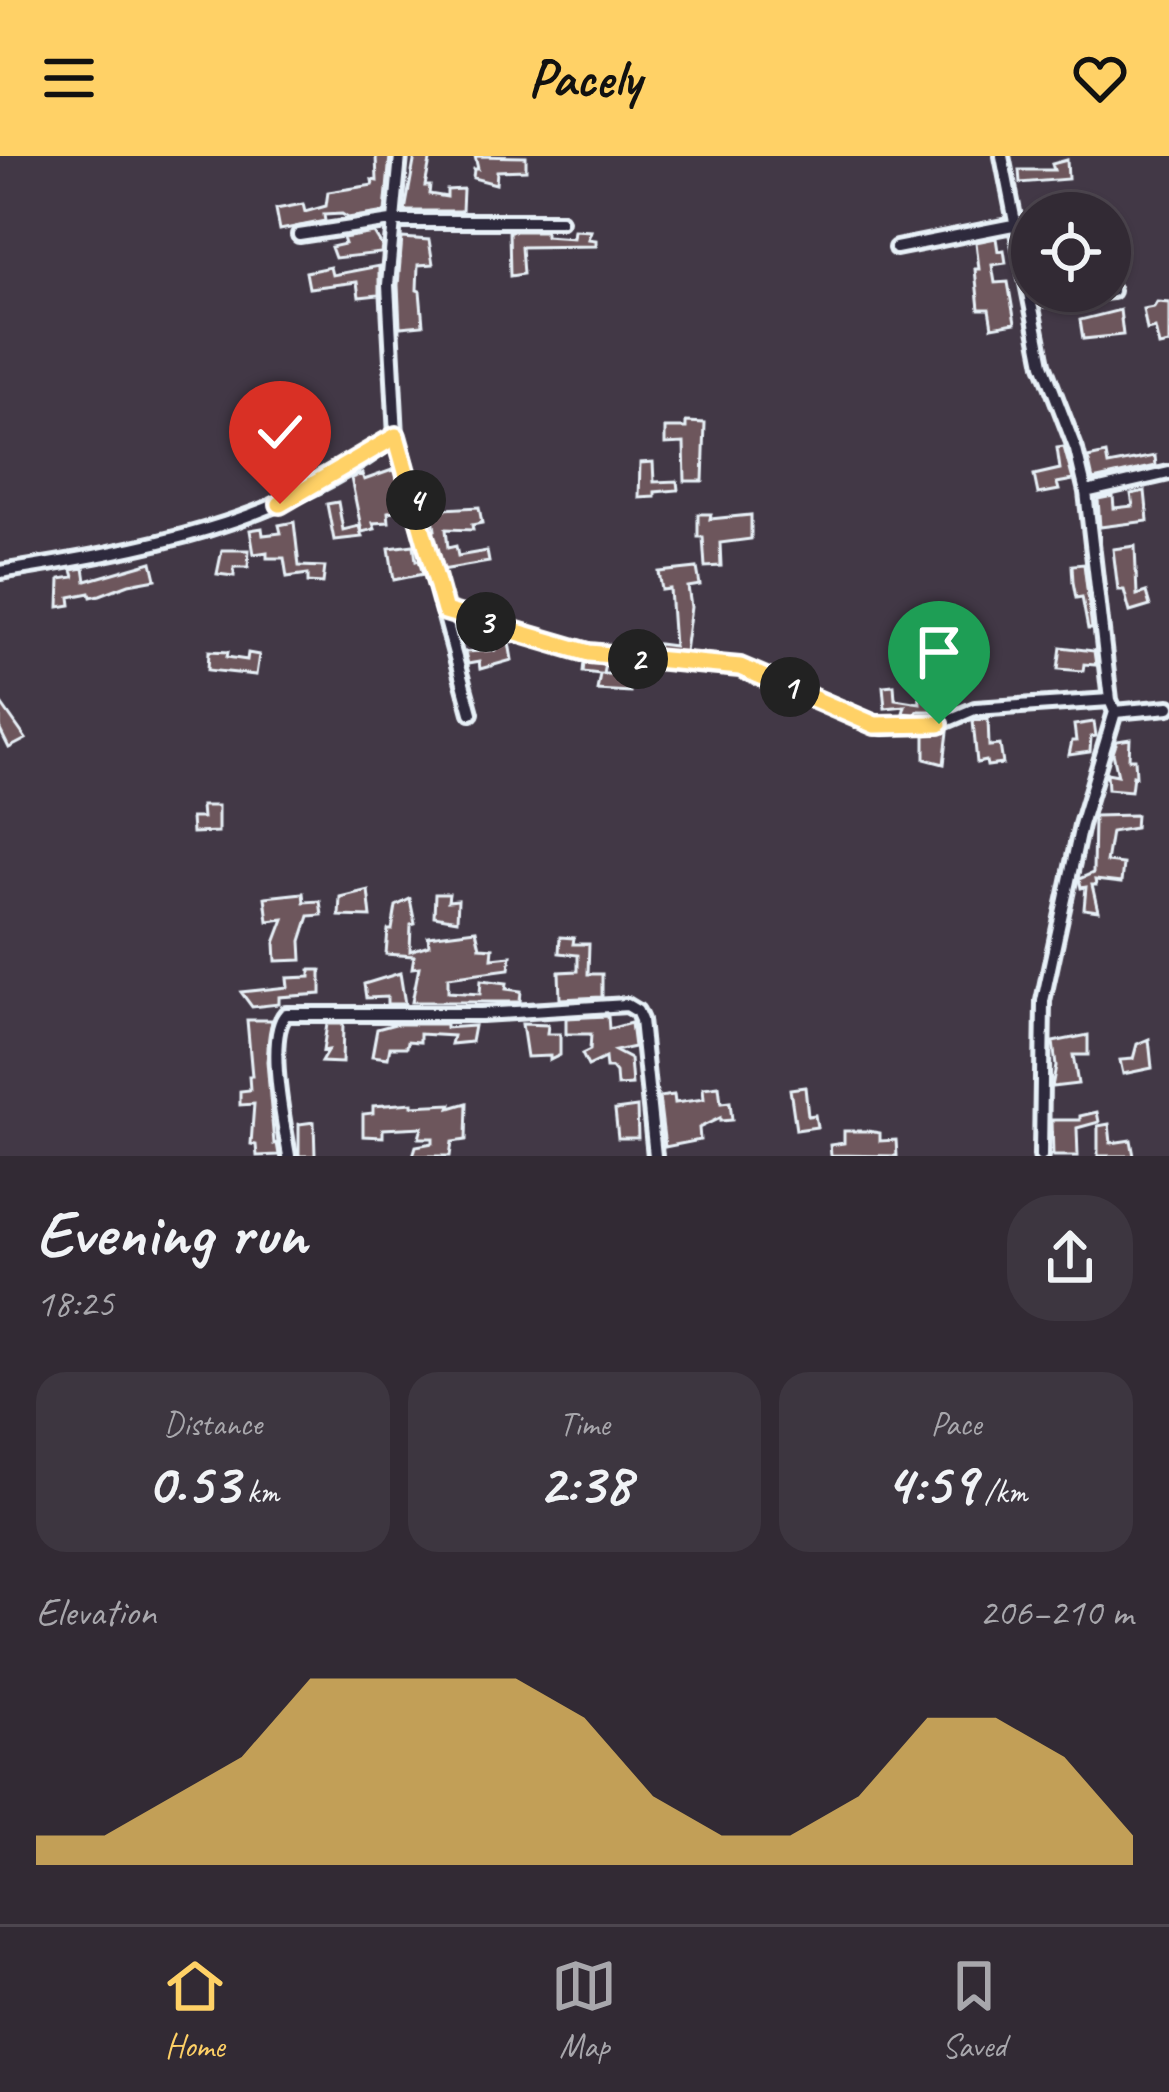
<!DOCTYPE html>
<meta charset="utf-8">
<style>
:root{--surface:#322a34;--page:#3d3640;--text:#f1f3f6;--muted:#a8a7ac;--line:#4d464f;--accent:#ffd166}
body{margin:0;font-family:Caveat,sans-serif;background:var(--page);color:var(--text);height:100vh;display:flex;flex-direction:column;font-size:45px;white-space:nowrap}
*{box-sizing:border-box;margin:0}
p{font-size:39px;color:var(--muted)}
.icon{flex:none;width:66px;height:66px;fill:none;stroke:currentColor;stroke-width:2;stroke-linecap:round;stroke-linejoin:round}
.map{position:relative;height:1000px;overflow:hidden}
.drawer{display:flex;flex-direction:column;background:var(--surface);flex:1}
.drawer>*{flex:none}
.tools{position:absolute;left:1011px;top:36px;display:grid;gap:24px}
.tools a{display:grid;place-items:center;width:120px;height:120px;border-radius:50%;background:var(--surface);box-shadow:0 3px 9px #0004,0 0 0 3px var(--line);font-size:60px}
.pin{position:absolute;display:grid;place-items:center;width:102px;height:102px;color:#fff;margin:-123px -51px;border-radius:50% 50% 50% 0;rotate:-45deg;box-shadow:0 0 12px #0007}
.pin .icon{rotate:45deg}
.km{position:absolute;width:60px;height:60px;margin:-30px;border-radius:50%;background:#222;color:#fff;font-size:33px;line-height:60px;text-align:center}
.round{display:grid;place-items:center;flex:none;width:126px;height:126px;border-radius:48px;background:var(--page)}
.overview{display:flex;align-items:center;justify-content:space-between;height:204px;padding:0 36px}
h1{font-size:66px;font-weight:600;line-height:90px}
.stats{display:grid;grid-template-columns:repeat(3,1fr);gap:18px;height:204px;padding:12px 36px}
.stats div{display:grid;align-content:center;border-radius:30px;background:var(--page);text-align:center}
.stats b{font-size:60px;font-weight:600}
.stats small{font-size:33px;font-weight:400}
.stats p{font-size:33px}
.chart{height:336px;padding:24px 36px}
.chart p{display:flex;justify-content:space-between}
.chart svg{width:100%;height:216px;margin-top:12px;fill:var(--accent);opacity:.7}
header{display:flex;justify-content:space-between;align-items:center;height:156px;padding:0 36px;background:var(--accent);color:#111;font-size:54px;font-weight:600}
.tabs{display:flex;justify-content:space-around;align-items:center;height:168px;border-top:3px solid var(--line);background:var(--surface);font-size:33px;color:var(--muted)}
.tabs a{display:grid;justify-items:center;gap:6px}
.tabs .selected{color:var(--accent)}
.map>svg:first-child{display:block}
.building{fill:#6d575b;stroke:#e8f1f8;stroke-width:3}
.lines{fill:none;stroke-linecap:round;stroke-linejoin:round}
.street-casing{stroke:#e8f1f8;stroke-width:20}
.street{stroke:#2f2a3d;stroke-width:10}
.route-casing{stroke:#fff;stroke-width:24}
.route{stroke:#ffd166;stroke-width:15}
</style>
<header><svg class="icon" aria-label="menu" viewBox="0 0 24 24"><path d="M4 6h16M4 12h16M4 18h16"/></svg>Pacely<svg class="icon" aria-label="heart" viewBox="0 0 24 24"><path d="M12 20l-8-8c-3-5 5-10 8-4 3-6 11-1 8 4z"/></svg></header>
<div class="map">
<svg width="1169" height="1000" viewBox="0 0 1169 1000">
<rect width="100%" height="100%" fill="#423846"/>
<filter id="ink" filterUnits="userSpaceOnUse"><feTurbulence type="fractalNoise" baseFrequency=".00833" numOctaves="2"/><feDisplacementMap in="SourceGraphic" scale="24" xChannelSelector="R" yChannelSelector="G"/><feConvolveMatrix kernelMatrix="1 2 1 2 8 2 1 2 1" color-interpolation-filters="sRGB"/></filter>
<g filter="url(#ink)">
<path class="building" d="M376,0h14l-5,56 -37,6 -6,-4 -18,1 1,6 -45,9 -4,-21 27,-5 2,8 21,-6 2,-14 45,-7 -1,-5 5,1z
M415,0h16l-6,30h5l-1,8 18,3v-7l16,-1 -1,22h-57z
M475,0l51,1v13l-29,1 -1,13 -23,-6 1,-9h4z
M1067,4l1,19 -48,4 -1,-13h35l-2,-6z
M574,74l17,1 -3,8 8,1v6l-75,1 2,27 -13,2 -1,-45h36v5l28,2z
M374,77l8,13 -1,7 -46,5 -4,-11 14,-3 -2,-6z
M402,82l27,2 4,24 -15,1 -1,25 3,1 3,34 -23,2 -2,-42z
M996,82l2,13 6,-1 2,13 -14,2 3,18 13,-1 7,41 -23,4 -3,-18h-10l-4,-40h4l-3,-27z
M379,110v29l-20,2 -2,-15 -48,6 -3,-16 24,-5 2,8z
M1157,146l12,1v41l-10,2 -4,-18 -8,2 -4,-21 11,-2z
M1120,154l3,25 -40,4 -3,-19z
M686,266l19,1 -2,58h-18l-1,-38 -19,1v-16h21z
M1064,291l9,33 -16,3 2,7 -21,4 -4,-19 26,-6 -3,-21z
M1106,298l2,11 47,-9 1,10 -63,14 -5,-22z
M653,306l1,20 23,-1 1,9 -23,2v5l-16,1 1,-35z
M395,313l6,24 -5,1 4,16 -12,2 1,10 -16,1 2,6 -13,3 -11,-54 11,-4 2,6z
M440,328l4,25 35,-2 3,16 -10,2 1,5 -27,-1 2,19 8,-2 2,10 29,-5 2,11 -47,8 -10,-39 3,-1 -3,-19 -4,1 -4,-25z
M1145,335l3,30 -48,6 -2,-28 15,-3 1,12 19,-2 -2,-12z
M338,346l5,28 16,-4 3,11 -28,3 -7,-36z
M698,358h13l-1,5 41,-4v24l-31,4 1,23 -16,1 -2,-30h-5z
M294,366l5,44 26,1 -2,16 -15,-1v-8l-21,3 -3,-19h-17v-6l-13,2 -4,-24 12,-2 1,7 18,-2 -2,-8z
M414,389l2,16 3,-1 4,14 -29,6 -5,-32z
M1135,390l2,49 9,-3 4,14 -20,6 -6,-22h-6l-5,-41z
M222,394h27l-1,17h-14v9l-17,-2z
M152,406l4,17 -27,5 -29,11 -9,2 -1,-4 -20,4 1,8 -12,2 1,-28 14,-2 -2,-7 12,-2 2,13z
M1084,408l8,65h-4l-6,-32 -6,1 -3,-16 -1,-17z
M697,412l3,17 -12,2 3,20 -6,45 -28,-2 1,-6 16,2 -4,-57 -8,1 -3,-18z
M509,486l3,18 -32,9 -1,-7 -11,2 -3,-12 30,-2 -1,-5z
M1061,491l33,4 2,14 -12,-1 -1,7 -25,-2z
M209,495l19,1 -1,5 20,3 1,-7 11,2 -3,20 -48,-5z
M584,506l21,2 -2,10h27v18l-33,-2 3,-16 -17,-2z
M894,529l1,14 25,4 -1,-13 15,1 -1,14 7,1v5h-23l-1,4 -13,-2 2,-7 -20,2 -2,-22z
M0,546l26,37 -17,9 -9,-18z
M988,562l1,28 11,-1 3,19 -16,2 -1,-5 -9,2 -4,-42z
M1094,566l2,14 -5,1 -1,15 -21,3 3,-14h4l-2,-16z
M945,576h3l-4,32 -19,-5v-24z
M1130,583l-1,20h6l1,17 -3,-1 -2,16 -23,-2 -1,-16 11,2 -5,-22 4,-12z
M201,650h17v26l-26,1 -1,-15h11z
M1136,659l-1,13 -24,4 -5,30 17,2 -2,19 -26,-3 1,5h-4l6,26 -14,-2 2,-22 -5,1 -2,-9 14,-6 1,-57z
M368,734l3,27 -32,-1 1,-19z
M303,737l1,9 16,-1 2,14 -13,1 -8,25 1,19 -26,1 -1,-18 9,-24 -16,2 -3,-24z
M435,738h14l-1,7 10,-1 -1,20 -23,-4z
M410,743l5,25 -4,1 -1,26 19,-6 -1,-9 48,-6 4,17 13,1 -1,10 19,-2 -2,13 -61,8v15l32,2 1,-14 26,3 -1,6 15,2 -1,11h-108l7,-35 -7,1 2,-12 -28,-2 2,-24h4l4,-24z
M560,781l14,1 -1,6h16l-1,30h14v23l-42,2 -1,-27 19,-1v-16l-19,-2z
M310,814h11v24l-42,3v7l-27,3 -11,-15 47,-5 -1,-9 23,-1z
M400,817l5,31h-18v-7l-21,1 -2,-14z
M608,860l1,13 22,-6 3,24 -19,4 15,8 2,26 -15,1 -1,-13 -4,-5h-6l-1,-10 -17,8 -6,-12 8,-4 1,-16h-25v-16z
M247,864h25l-5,41 7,83 3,-1 2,12 -22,1 -1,-11 -5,-1 3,-40 -14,1v-14l10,-1 -1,-14h3z
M327,868h16l-1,39 -21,-1 7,-12 -5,1z
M395,868h51v4l28,-2 -3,16 -20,2 2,-8 -33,-2v8l-12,-1 -1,6h-17l-2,11 -16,-2 5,-27z
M522,868l26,1 -1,9h13v21l-10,5v-4l-23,1z
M1088,879v20h-15l5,29 -26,3 4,-21 -3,-24z
M1149,883l3,29 -29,6 -3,-14 13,-1 4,-15z
M719,930l2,17 9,-1 2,18 -12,1v-3l-21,10 1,12 -35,7 -6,-50 15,-2 1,8 29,-4 -1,-11z
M805,931l3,29 7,-1 2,12 -21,3 -6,-41z
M412,947v3l39,-2 -1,4 17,-5 -1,37 -14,2 -2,14h-37l3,-10 17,-3v-5h-14l3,-11 -39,2v8l-20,-1v-22l10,-1v-7z
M637,951l1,31h-20l-3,-28z
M1097,956l2,10 -22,6 1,28h-25l-1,-36h28v-4z
M314,966l1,34h-16v-32z
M1109,968l2,19 20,-3 3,16h-36v-30z
M844,975h24l12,2v8l16,-1 1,16 -66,-1 -1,-10 14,-2z"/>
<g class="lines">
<g class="street-casing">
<path id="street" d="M1002,0l41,208 33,86 10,42 24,208 5,12 -34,113 -38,176 -2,155
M299,79l92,-14h169
M896,92l117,-23
M1031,144l81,-9
M396,280l75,277
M1086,336l83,-19
M0,416c140,-22 281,-47 396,-136l-8,-151 12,-129
M445,455l144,42 151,14 143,60 56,-3 36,-15 135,-9
M1115,556l54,-5
M289,1000c-5,-31 -24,-120 -3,-142h195l146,-9 10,6 4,9 14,136"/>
</g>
<use href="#street" class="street"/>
</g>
</g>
<g class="lines" filter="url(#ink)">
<g class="route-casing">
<path id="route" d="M280,348l116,-68 49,175 144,42 151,14 135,58 64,-1"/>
</g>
<use href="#route" class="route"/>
</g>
</svg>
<div class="tools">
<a><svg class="icon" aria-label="locate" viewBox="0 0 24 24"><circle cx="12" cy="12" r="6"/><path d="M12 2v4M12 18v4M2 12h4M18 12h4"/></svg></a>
</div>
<div class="pin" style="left:939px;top:568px;background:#1e9e55"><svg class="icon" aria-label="arrive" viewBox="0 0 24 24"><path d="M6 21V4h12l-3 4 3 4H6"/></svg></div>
<div class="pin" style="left:280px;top:348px;background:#d93025"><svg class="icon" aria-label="check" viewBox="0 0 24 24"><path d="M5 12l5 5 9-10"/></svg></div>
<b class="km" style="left:790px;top:531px">1</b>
<b class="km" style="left:638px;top:503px">2</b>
<b class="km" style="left:486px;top:466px">3</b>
<b class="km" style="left:416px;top:344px">4</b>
</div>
<section class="drawer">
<div class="overview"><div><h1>Evening run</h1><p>18:25</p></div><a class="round"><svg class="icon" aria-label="share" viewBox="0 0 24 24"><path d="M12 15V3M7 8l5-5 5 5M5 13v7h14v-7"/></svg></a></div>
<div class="stats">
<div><p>Distance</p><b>0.53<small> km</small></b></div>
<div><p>Time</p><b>2:38</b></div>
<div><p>Pace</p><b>4:59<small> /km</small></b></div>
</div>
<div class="chart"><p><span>Elevation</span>206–210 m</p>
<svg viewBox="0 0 160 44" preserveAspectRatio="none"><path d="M0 44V38L10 38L20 30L30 22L40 6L50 6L60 6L70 6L80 14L90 30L100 38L110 38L120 30L130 14L140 14L150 22L160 38V44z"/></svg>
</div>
</section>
<nav class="tabs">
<a class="selected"><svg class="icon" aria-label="home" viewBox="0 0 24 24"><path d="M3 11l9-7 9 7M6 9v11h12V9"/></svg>Home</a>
<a><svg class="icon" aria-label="map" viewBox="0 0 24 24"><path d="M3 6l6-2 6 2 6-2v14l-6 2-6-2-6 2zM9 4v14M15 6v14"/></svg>Map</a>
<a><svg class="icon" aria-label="saved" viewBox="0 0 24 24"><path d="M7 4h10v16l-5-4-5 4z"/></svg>Saved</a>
</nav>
